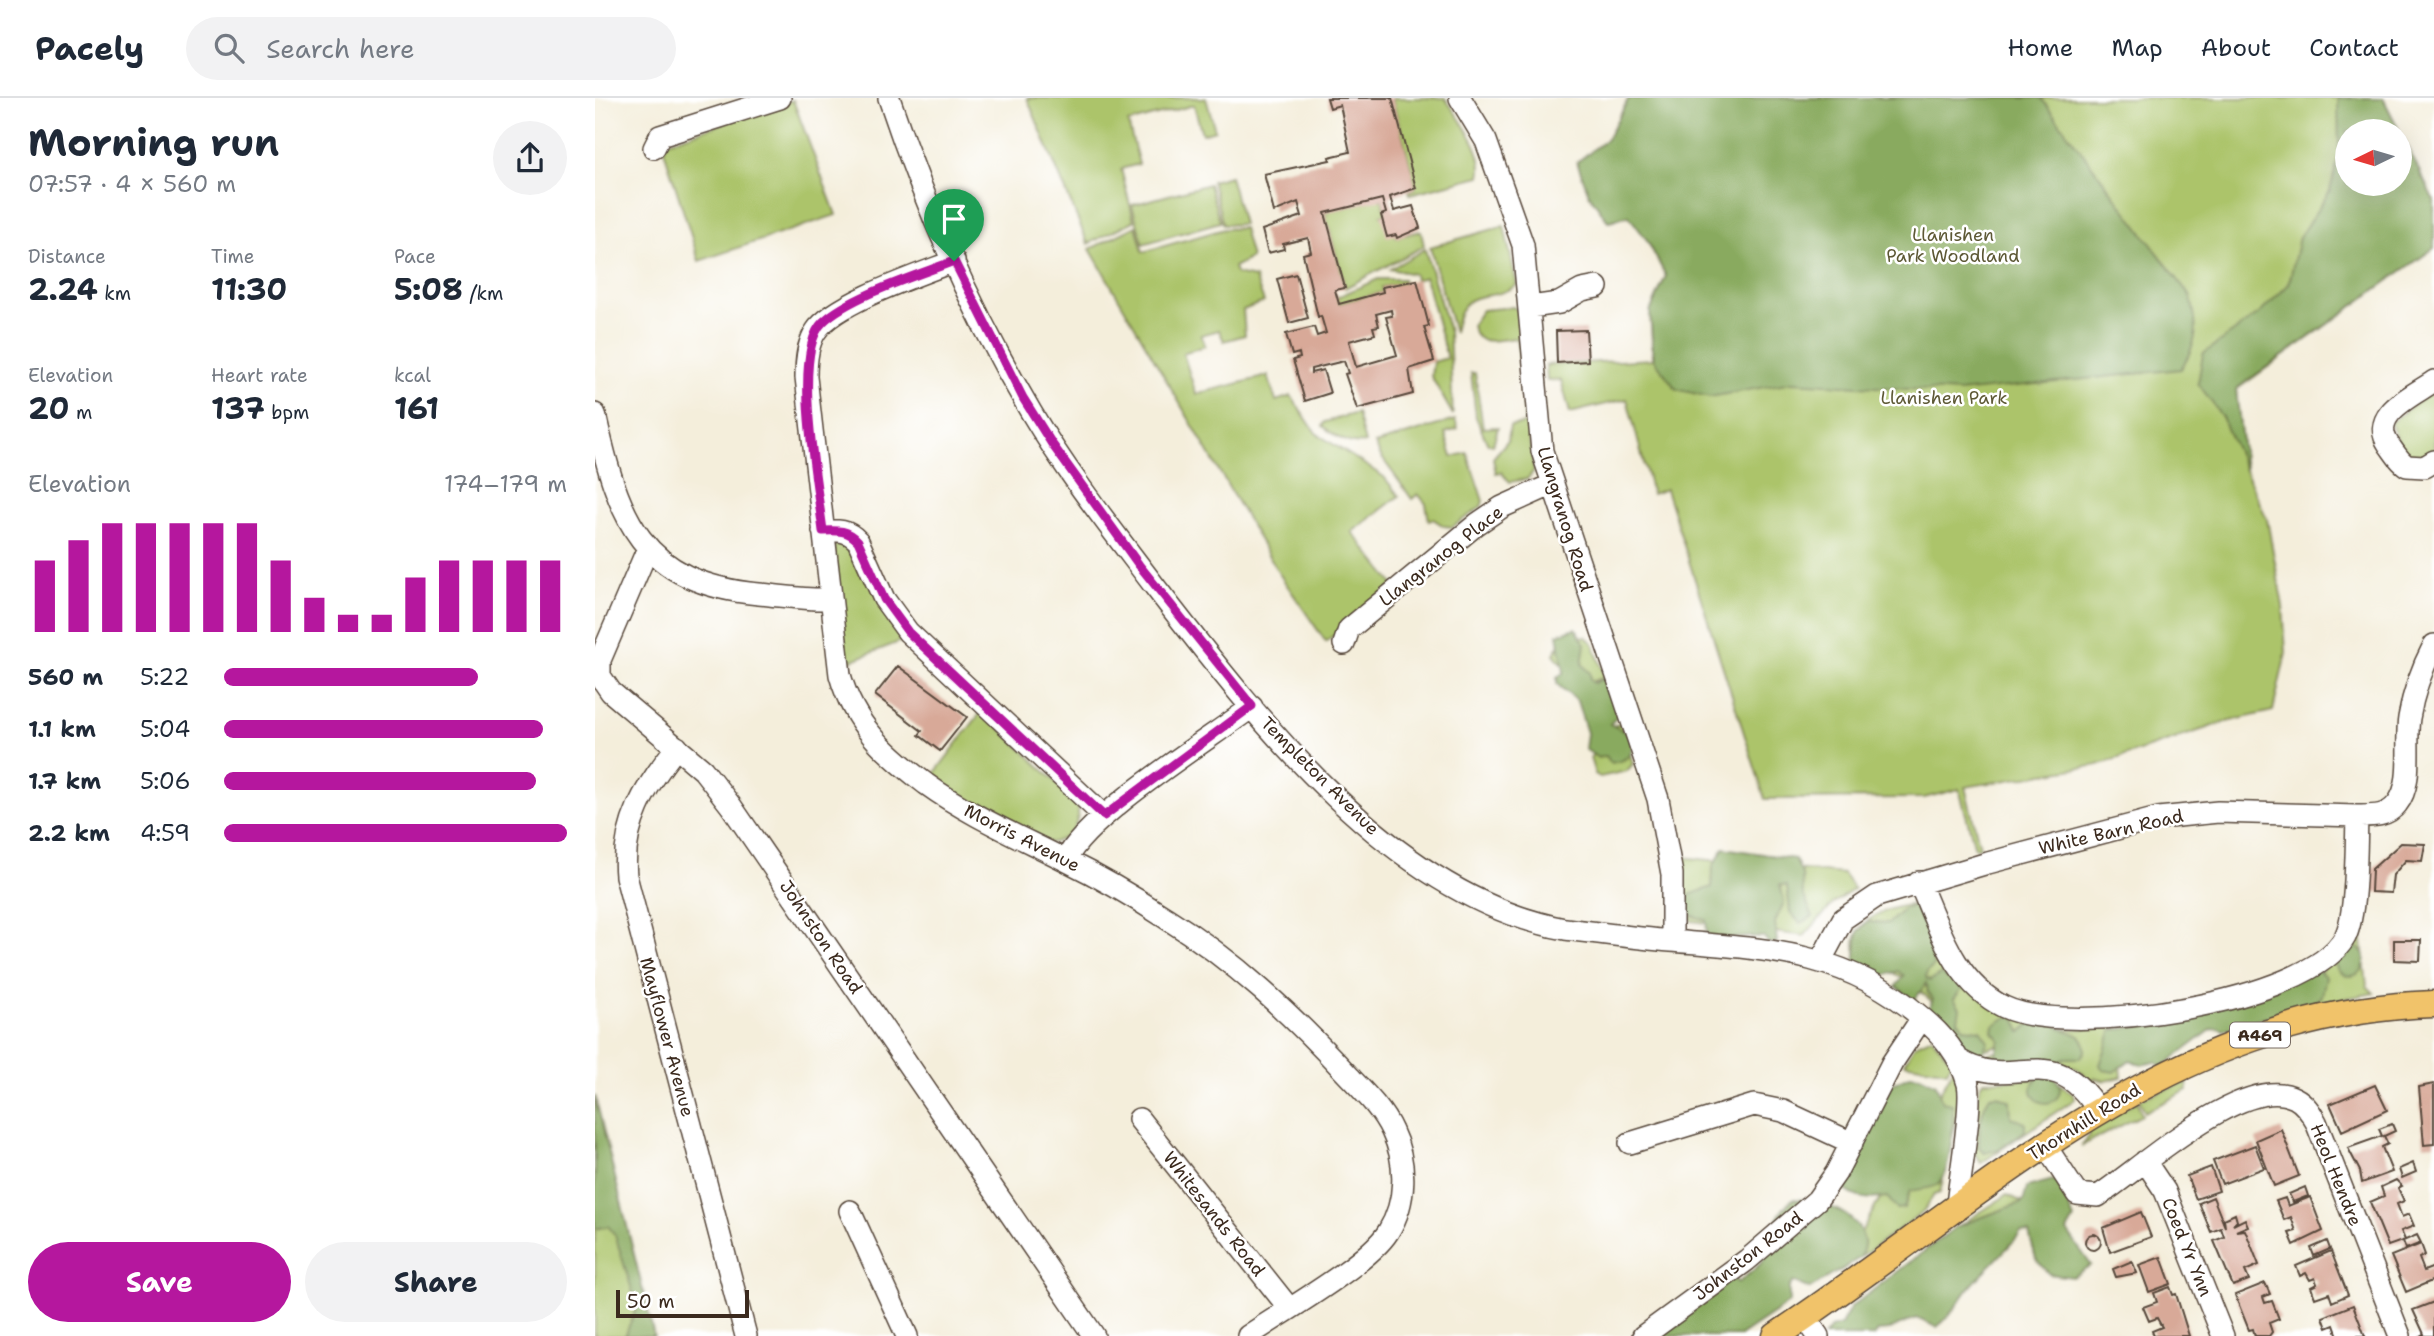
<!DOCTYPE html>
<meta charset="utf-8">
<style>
:root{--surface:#fff;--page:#f2f2f3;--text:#1f2937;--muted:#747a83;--line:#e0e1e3;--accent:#b5179e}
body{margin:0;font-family:"Shantell Sans",sans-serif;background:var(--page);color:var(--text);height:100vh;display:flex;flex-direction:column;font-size:26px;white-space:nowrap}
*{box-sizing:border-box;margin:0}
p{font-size:23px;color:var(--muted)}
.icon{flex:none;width:38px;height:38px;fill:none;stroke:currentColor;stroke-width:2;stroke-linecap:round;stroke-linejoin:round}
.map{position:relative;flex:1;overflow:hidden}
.panel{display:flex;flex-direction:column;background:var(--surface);width:595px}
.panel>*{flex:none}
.needle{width:46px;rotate:265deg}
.buttons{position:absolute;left:1740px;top:21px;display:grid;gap:14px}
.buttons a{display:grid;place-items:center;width:77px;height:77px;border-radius:50%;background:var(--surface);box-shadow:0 7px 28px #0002;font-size:35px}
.scale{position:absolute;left:21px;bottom:18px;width:133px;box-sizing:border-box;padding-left:7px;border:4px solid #3b2a1e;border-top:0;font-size:19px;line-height:24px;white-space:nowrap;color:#3b2a1e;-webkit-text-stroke:5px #fff;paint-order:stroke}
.pin{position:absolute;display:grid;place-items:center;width:60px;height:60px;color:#fff;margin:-72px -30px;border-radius:50% 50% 50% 0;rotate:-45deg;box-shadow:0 0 7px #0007}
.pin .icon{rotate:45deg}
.round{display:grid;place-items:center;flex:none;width:74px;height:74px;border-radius:37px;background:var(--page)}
.head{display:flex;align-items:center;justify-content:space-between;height:119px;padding:0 28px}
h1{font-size:38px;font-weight:700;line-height:52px}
.figures{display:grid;grid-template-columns:repeat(3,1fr);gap:10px;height:119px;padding:7px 28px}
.figures div{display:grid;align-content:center}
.figures b{font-size:30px;font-weight:700}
.figures small{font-size:19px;font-weight:400}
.figures p{font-size:19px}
.chart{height:196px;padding:14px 28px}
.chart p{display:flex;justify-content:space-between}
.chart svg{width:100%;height:126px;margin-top:7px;stroke:var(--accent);stroke-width:6}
.action{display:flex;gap:14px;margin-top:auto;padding:14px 28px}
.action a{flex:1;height:80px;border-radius:42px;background:var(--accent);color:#fff;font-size:28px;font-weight:700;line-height:80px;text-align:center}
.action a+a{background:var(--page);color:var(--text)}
ul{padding:0 28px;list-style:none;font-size:23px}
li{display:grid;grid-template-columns:112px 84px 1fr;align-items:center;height:52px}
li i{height:18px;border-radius:9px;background:var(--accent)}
header{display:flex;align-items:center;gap:42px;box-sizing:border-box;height:98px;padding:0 35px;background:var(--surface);border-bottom:2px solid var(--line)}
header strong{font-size:33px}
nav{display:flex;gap:38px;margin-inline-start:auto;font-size:24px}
.search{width:490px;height:63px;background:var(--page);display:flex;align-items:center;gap:18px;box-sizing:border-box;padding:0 24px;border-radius:38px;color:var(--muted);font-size:26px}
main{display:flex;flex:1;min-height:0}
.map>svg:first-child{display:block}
.green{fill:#acc46a;stroke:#747744;stroke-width:2;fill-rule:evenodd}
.forest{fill:#89aa5e;stroke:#626a3e;stroke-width:2;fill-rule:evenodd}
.building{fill:#d8a998;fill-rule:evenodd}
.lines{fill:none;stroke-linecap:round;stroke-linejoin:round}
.minor-casing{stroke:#57473a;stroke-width:24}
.major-casing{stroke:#57473a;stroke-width:29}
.minor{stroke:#fff;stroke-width:21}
.major{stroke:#f1c36a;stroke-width:26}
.route-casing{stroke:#fff;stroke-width:14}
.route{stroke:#b5179e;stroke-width:9}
.labels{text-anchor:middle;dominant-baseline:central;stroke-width:5;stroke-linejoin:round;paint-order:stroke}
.shield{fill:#fff;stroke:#766a62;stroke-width:2}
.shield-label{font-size:16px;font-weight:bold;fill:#3b2a1e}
.park-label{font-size:18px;fill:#5d5835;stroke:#fff}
.street-label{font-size:18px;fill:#3b2a1e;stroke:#fff}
</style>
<header>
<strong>Pacely</strong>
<div class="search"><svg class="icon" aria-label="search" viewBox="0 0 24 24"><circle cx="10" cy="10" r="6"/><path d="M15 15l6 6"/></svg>Search here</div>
<nav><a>Home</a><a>Map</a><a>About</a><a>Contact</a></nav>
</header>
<main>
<section class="panel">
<div class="head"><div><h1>Morning run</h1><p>07:57 · 4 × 560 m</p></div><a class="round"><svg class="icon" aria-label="share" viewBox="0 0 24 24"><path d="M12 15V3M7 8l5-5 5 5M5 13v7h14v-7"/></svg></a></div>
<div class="figures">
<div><p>Distance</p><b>2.24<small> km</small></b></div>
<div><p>Time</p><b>11:30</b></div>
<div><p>Pace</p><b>5:08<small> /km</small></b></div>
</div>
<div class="figures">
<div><p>Elevation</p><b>20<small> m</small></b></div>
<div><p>Heart rate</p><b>137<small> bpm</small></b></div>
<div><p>kcal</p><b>161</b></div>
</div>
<div class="chart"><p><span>Elevation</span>174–179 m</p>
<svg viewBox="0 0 160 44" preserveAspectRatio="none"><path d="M5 44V19M15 44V12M25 44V6M35 44V6M45 44V6M55 44V6M65 44V6M75 44V19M85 44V32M95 44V38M105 44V38M115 44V25M125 44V19M135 44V19M145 44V19M155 44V19"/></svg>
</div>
<ul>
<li><b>560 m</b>5:22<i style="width:74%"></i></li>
<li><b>1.1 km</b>5:04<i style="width:93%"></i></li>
<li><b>1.7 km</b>5:06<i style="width:91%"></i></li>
<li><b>2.2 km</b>4:59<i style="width:100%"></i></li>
</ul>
<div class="action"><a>Save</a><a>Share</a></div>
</section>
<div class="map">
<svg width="1839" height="1238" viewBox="0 0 1839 1238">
<rect width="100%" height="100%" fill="#fff"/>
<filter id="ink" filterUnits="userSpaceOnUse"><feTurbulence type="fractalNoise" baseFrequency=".0143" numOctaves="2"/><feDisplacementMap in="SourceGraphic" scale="14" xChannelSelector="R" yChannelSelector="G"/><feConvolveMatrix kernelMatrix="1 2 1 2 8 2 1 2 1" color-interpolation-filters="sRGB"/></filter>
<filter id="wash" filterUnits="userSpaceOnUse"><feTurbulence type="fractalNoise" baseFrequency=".00686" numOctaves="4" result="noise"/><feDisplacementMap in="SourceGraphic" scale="28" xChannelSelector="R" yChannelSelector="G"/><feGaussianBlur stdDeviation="1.57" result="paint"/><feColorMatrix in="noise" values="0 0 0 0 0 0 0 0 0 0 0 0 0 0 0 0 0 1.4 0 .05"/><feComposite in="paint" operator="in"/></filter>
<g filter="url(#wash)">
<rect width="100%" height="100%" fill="#f4eedb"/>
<path class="green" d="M432,0h179l9,32 -13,4 -8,-29 -66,18 11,41 -18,5 13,52 -46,23z
M797,0h53c13,19 42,54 35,78l-70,18 -1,-3 7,-3z
M1034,0h754l51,103v47l-198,142 9,80 22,49 16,87 3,47 -13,58 -51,12 -124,42 -133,22 15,60 -5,1 -16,-59 -35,9 -159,1 -99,-310 -14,5 -25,-95 -57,14 -9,-33 -14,1 -1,-16 107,-6 -3,-47 16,-36 -19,-36 -18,-24 -21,5 -19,-27 -12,-32 30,-23zM1752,33h52v53h-52z
M198,2l43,115 -137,46 -35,-111 3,-8z
M635,78l13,48 -20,1 -11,-44z
M614,86l11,38 -77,22 -11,-39z
M781,101h6l4,14 -5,2 16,22 24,-6 3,15 -79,42 -20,-75z
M541,128l7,26 81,-23 19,-1 8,30 -17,9 2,7 19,4 9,24 -21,8 2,25 -21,6 -5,-11 -18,5 4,11 -22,7 13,41 72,-18 8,25 15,-5 25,37 68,44 15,19 -47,36 42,53 -68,57 -48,-70 -188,-323z
M909,128l13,59c-31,21 -54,-4 -63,48l-24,-86z
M830,151l24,83 4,83 -22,-39 2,-14 14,-4 -22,-81 -10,3 -1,-6 -24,-5z
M783,181h25l1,4 -22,4 1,5 -44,12 -2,-7z
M918,209l7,4 8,121 6,39 -7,8 -17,3 -9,-10 -5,1 -3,-15 15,-18 2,-14 15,-2 -8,-86c-17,1 -43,11 -45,-14l10,-14z
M876,275h4l8,55 15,-1 -5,18 -6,-2 -11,-26z
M1839,291v64l-10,7 -18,-2 -16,-35z
M762,315l8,30c-16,3 -31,-7 -42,-17l2,-4z
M860,322l3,9 -13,4 7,24 15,-4 16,48 -2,6 -29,20 -8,-1 -11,-7 -4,2 -3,-17 -8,-10 -6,5 -32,-44 -5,-11z
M246,443h6l60,98 -62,24 -11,-116z
M990,538l8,7 12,34 -31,11 -8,-19 -12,-15 6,-11z
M387,613l96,92c2,23 -8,37 -30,40l-117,-65z
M1026,625l12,41 -6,7 -27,6 -5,-3 -5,-16 6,-8 -6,-16z
M1086,759l162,17 11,15 -20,14 -30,33 -112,-15 -8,-7z
M1323,806l30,58 106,63 -70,25 -57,-53 -26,-20 -45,-25c-8,-32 36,-47 62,-48z
M1765,826l7,62 7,7 -85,16z
M1523,930l4,49 -17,4 -11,-3 -2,4c-6,-5 -10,-11 -17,-14 -28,-14 -66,3 -98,-10l78,-29z
M1337,939l20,24 -5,10 -43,-8 11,-18z
M1360,968l6,32 -21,95 -6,2 -12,18 -84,60z
M1457,980l22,17 1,4 -94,64 -8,-12 6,-63 4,-7z
M1592,984l1,8 -43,22 -6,-13z
M0,998l59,240h-59z
M1542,1003l5,14 -61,31 9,-11 -2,-5z
M1412,1097l16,7 -66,25z"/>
<path class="forest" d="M1034,0h412l150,199c7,34 8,41 -10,72l-222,23 -167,-10 -82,15 -34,-8 -22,-30 -4,-47 16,-36 -19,-36 -18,-24 -21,5 -19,-27 -12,-32 30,-23z
M1743,0h45l51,103v47l-198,141 9,81 -23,-53 -24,-34 5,-29 57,-41 29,-29 10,-47 31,-46 9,-37zM1752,33h52v53h-52z
M981,530l9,16 -3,20 8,9v7l4,3 10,-5 10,9 8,25 -12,12 20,10c6,20 0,26 -19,29l-5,-7 -8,2 -13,-9 2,-16 -10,-32 -20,-17v-6l7,-6 -6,-38z
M1129,750l71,11 7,15 1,20 10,23 -13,6 -10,-11 -3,-26 -7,-1 4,17 -9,20 2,20 -8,2 -5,-7c-19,-2 -33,4 -52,1l-5,-5 -1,-13 -19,-6 -2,-11 4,-8 23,-8 1,-21z
M1319,808c8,9 21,48 20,60l-7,6 -1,6 4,3 11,-7 10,6h7l5,7 -9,12 6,9 -2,12 6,8 16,2 8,11 -7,15 -10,5 -45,-46 7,-16 -6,-7 -1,-9 -12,18 -18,-15 8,-10 -6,-5 -18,6 -25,-9 3,-36 9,-10 22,1 16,-15z
M1740 863a15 15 0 1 1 30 0a15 15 0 1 1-30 0Z
M1714,865l17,14 -4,19 -8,8 -91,26 -5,-2 -7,2 -49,37 -6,-5 -15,3 -11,-5 -16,12 -11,-2 -3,-5 12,-35 29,-4 4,-5z
M1414,918l7,4 5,12 9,-8h25c12,11 32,6 30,27l-4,7h-17l-6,9 -5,-1 -2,-7h-10l-5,8 -22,7 -18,-20 4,-14 -7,-8 1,-7z
M1437 991a14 14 0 1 1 28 0a14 14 0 1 1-28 0Z
M1316,977l9,1 16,8 6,18 10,2c3,14 -2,74 -15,81 -6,4 -19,4 -27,6l-6,17 -7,1 -10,-12c-21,4 -39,2 -51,-19l47,-90z
M1402,997l13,6 1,16 14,6v8l-26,18 -15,4 -5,-6c0,-17 1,-37 11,-51z
M0,998l59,240h-29l12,-30 -22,-71 -7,-9 -13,3z
M1458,1082l5,3 16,36 -7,12 24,34 -19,12 -23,-3 -13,-15 -7,-26 -8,-1c-15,20 -33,34 -49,53 -13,15 -19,30 -35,42l-21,-9 -27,12 -11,1 -4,5h-50l6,-8 11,-3 10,-18 105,-80 67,-25 4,-15z
M1198,1101c24,0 66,13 71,42 1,4 -2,11 -3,16l-51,32 -17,-7 -4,5v16l-49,33h-90l77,-65 11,12c8,-8 25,-18 28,-28 8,-22 7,-40 27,-56z"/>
<g id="blocks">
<path class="building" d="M732,0h65l24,90 -26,9 4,14 19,-5 7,22 -23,10 -1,-3 -9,2 -6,-22 5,-2 -4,-14 -57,14 20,75 -10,2 4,14 44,-12 -1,-5 35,-7 12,46 -5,1 10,34 -25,8 4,25 -56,15 -12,-35 3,-1 -4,-12 -33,8v4l12,-3 7,23 -25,8 -12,-41 7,-2 -1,-5 -7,2 -6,-21 28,-7 3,9 9,-3 -5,-17 -3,1 -15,-63 8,-2 -3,-14 -25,6 1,5 -16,4 -6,-23 40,-14 -4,-14 -24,10 -10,-38 66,-14 -1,-3 21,-5 -10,-47 -10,3zM796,212l1,6 -6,1 11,38 -41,12 -7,-26 26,-7 -2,-7 6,-1 -3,-12z
M701,176l12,44 -19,5 -12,-44z
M991,232l2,31 -31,2 -1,-32z
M303,568l69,51 -27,34 -21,-16 3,-4 -47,-36z
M1806,745l24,1 -3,17 -16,-1 -13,15 -2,18 -20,-1 1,-23z
M1799,842h27l-1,21 -26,-1z
M1839,986v60l-10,1 -5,-58z
M1780,987l12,25 -45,21 -12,-27z
M1797,1026l3,7 -11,5 4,8 -6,3 10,25 -30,11 -2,-12 -12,-23 34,-12 -3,-7z
M1686,1031l18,47 -25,10 -18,-46z
M1660,1047l9,23 -42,16 -9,-23z
M1818,1065l3,9 -14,6 -3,-9z
M1616,1069l8,24 -23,8 -9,-23z
M1801,1082l6,6 -4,2 6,13 -7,3 5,13 7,-3 5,12 -13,5 4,9 -17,6 -18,-44 14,-6 -3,-9z
M1710,1089l3,9 -15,6 -4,-8z
M1618,1099l12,30 -1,-8 11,-5 2,7 -4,4 12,-6 3,7 -12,5 9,-1 14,35 -14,6 4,9 -16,6 -19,-45 10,-4 -3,-9 -10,4 -12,-29z
M1715,1099l13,34 -29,14 -5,-12 7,-2 -5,-14 -7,3 -8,-19 9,-3 3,8z
M1546,1114l10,25 -41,15 -7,-24z
M1490 1144a8 8 0 1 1 16 0a8 8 0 1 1-16 0Z
M1822,1137l4,8 -15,6 -3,-8z
M1732,1143l3,8 -16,7 -3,-8z
M1826,1146l4,11 -6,3 5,13 10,-4v13l-28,12 -15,-36z
M1736,1153l17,44 -16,7 -3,-9 -14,5 -4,-11 6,-3 -2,-6 -5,2 -4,-7 -6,3 -4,-10z
M1566,1159l10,27 -22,8 -10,-27z
M1537,1163l5,12 -21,4 -3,-8z
M1670,1185l5,11 -7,3 2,6 7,-2 7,18 -10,4 3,9 -3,4h-14l-2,-7 -4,1 -14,-35z
M1575,1189l3,8 3,-1 13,42h-35l-2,-5 10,-4 -5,-9 -8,3 -6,-14 14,-5 -3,-9z
M1839,1204v34h-14l4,-2 -11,-24z
M1758,1207l12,31h-27l-4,-11 -7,3 -4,-11z"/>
</g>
</g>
<g filter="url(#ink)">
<use href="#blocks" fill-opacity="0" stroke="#57473a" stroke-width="2"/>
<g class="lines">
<g class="minor-casing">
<path id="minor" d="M294,0c36,108 84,216 142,314 36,61 82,119 125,176 101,131 238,310 409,341 35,4 71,9 106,12 94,8 173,10 249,75 23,19 40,39 48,68 5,22 -9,96 -11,122
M865,0l26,43 37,104 19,206 116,348 14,75v67
M59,50l6,-12 120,-38
M359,163c-33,13 -120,42 -138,70 -9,13 -10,31 -10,46l34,298c14,50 45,78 86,109 43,31 92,52 139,76 35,17 69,37 101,58 68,42 126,97 180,155 16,17 36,36 46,58 15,31 15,71 -4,101 -20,32 -105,80 -140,104
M936,209l28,-4 23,-13 15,-3
M1839,283c-21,15 -66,33 -45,64 6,8 10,16 18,21l17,1 10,-6
M0,316c23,104 45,169 164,180 24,2 47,6 71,5
M228,433c15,-1 25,-1 35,10l26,58 24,33 196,184
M53,450l-48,112v16l11,16 92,78 28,36 363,530
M749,546l5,-15 128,-105 25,-17 49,-22
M82,649c-31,38 -56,78 -51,129l120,460
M471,762c20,-44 142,-120 186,-153
M1324,784c20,46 36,101 85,125 64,31 306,-4 341,-70 12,-23 11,-92 12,-121
M1226,862l22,-41 34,-23 111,-33 170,-45 60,-6 139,4c15,0 30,1 40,-12 17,-21 8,-61 12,-86 4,-25 13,-50 25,-73
M1364,962c55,34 91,-24 139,50
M544,1021l150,189
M1035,1045l124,-38 29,6 69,32
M1450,1047l32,49 21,2c41,-26 146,-124 197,-98 10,5 16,15 21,24l84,214
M1550,1063l20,30 58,145
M255,1113l57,125
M1210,1219l13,19
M1048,1238l104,-76 70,-60 19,-27 56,-110 30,-45"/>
</g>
<g class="major-casing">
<path id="major" d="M1181,1238c209,-139 391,-324 658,-332"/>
</g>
<use href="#minor" class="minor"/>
<use href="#major" class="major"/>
</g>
</g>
<g class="lines" filter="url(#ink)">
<g class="route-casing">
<path id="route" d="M359,163l69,137 29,46 87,121 113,141 -148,110 -196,-184 -24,-33 -26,-58c-10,-11 -20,-11 -35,-10 -5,-44 -32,-179 0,-209 27,-26 95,-47 131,-61z"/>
</g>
<use href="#route" class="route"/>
</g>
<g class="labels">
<rect class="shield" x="1635" y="924.5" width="60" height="25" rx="5"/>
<g class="shield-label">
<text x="1665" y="937">A469</text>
</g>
<g class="park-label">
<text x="1358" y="137">Llanishen<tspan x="1358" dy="21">Park Woodland</tspan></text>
<text x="1349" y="300">Llanishen Park</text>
</g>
<g class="street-label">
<text transform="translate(970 421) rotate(73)">Llangranog Road</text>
<text transform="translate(846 458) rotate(-38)">Llangranog Place</text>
<text transform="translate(725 678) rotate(45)">Templeton Avenue</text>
<text transform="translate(1516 734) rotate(-13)">White Barn Road</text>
<text transform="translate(427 740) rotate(27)">Morris Avenue</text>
<text transform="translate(226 839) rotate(56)">Johnston Road</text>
<text transform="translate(72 939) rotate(75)">Mayflower Avenue</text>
<text transform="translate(1489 1024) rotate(-32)">Thornhill Road</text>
<text transform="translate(1741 1077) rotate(68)">Heol Hendre</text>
<text transform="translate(619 1116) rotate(52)">Whitesands Road</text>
<text transform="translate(1592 1149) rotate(68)">Coed Yr Ynn</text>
<text transform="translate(1153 1158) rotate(-38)">Johnston Road</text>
</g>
</g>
</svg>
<div class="buttons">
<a><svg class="needle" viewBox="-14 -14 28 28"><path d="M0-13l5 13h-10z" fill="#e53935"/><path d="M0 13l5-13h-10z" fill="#747a83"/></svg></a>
</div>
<div class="scale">50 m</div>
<div class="pin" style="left:359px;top:163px;background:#1e9e55"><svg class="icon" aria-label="arrive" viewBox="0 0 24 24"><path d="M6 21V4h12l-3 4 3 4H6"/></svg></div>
</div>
</main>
